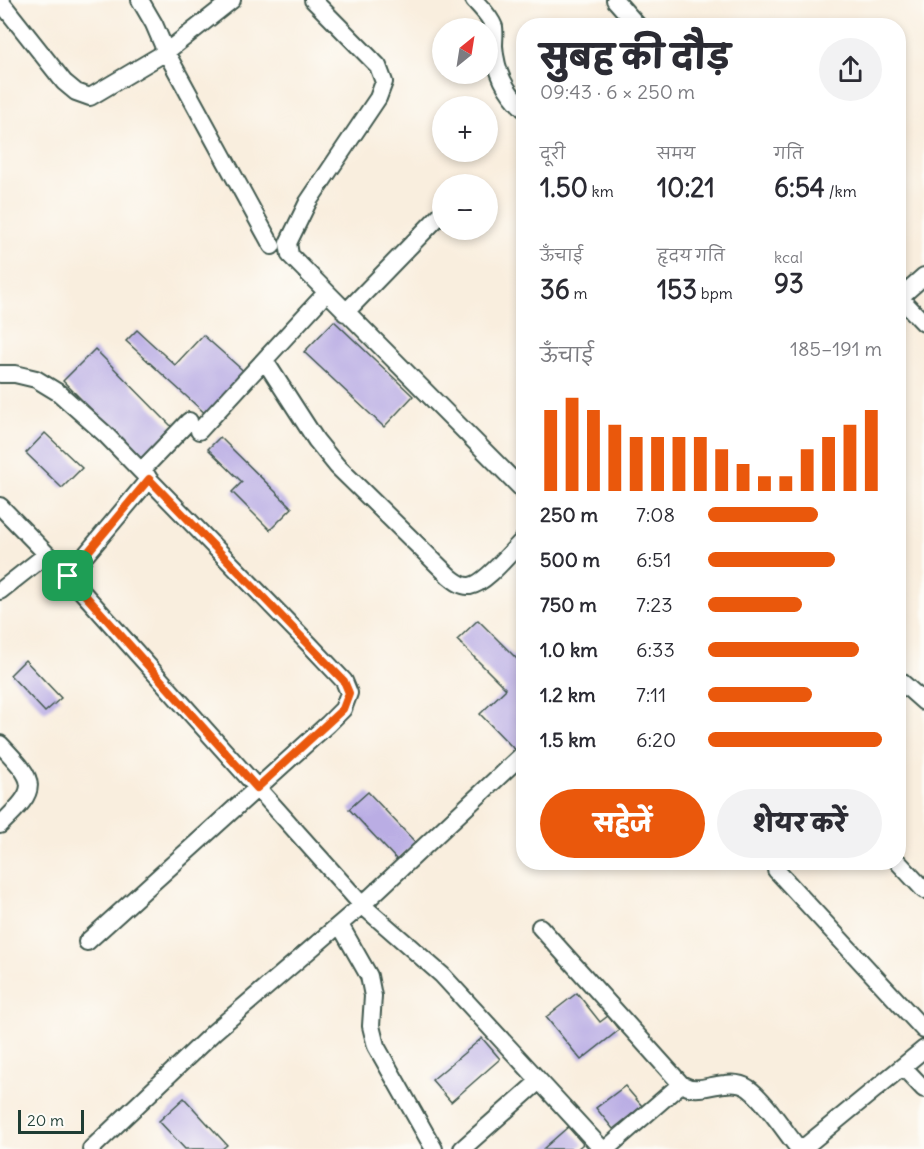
<!DOCTYPE html>
<html lang="hi">
<meta charset="utf-8">
<style>
:root{--surface:#fff;--page:#f2f2f3;--text:#2b2b33;--muted:#7c7c81;--accent:#ea580c}
body{margin:0;font-family:Delius,"Playpen Sans Deva",sans-serif;background:var(--page);color:var(--text);height:100vh;display:flex;flex-direction:column;font-size:22px;white-space:nowrap}
*{box-sizing:border-box;margin:0}
p{font-size:20px;color:var(--muted)}
.icon{flex:none;width:33px;height:33px;fill:none;stroke:currentColor;stroke-width:2;stroke-linecap:round;stroke-linejoin:round}
.map{position:relative;flex:1;overflow:hidden}
.details{position:absolute;left:516px;top:18px;width:390px;height:852px;display:flex;flex-direction:column;background:var(--surface);border-radius:24px;box-shadow:0 3px 9px #0003}
.details>*{flex:none}
.needle{width:39px;rotate:30deg}
.fabs{position:absolute;left:432px;top:18px;display:grid;gap:12px}
.fabs a{display:grid;place-items:center;width:66px;height:66px;border-radius:50%;background:var(--surface);box-shadow:0 3px 9px #0003;font-size:30px}
.scale{position:absolute;left:18px;bottom:15px;width:66px;box-sizing:border-box;padding-left:6px;border:3px solid #1f3d34;border-top:0;font-size:16px;line-height:21px;white-space:nowrap;color:#1f3d34;-webkit-text-stroke:4px #fdfcf7;paint-order:stroke}
.pin{position:absolute;display:grid;place-items:center;width:51px;height:51px;color:#fff;margin:-26px;border-radius:12px;box-shadow:0 3px 9px #0006}
.round{display:grid;place-items:center;flex:none;width:63px;height:63px;border-radius:32px;background:var(--page)}
.summary{display:flex;align-items:center;justify-content:space-between;height:102px;padding:0 24px}
h1{font-size:33px;font-weight:800;line-height:45px}
.metrics{display:grid;grid-template-columns:repeat(3,1fr);gap:9px;height:102px;padding:6px 24px}
.metrics div{display:grid;align-content:center}
.metrics b{font-size:26px;font-weight:800}
.metrics small{font-size:16px;font-weight:400}
.metrics p{font-size:16px}
.chart{height:168px;padding:12px 24px}
.chart p{display:flex;justify-content:space-between}
.chart svg{width:100%;height:108px;margin-top:6px;stroke:var(--accent);stroke-width:6}
.cta{display:flex;gap:12px;margin-top:auto;padding:12px 24px}
.cta a{flex:1;height:69px;border-radius:36px;background:var(--accent);color:#fff;font-size:24px;font-weight:800;line-height:69px;text-align:center}
.cta a+a{background:var(--page);color:var(--text)}
ul{padding:0 24px;list-style:none;font-size:20px}
li{display:grid;grid-template-columns:96px 72px 1fr;align-items:center;height:45px}
li i{height:15px;border-radius:8px;background:var(--accent)}
.map>svg:first-child{display:block}
.building{fill:#baade4}
.lines{fill:none;stroke-linecap:round;stroke-linejoin:round}
.minor-casing{stroke:#40584e;stroke-width:20}
.minor{stroke:#fff;stroke-width:16}
.route-casing{stroke:#fff;stroke-width:12}
.route{stroke:#ea580c;stroke-width:8}
</style>
<div class="map">
<svg width="924" height="1149" viewBox="0 0 924 1149">
<rect width="100%" height="100%" fill="#fdfcf7"/>
<filter id="ink" filterUnits="userSpaceOnUse"><feTurbulence type="fractalNoise" baseFrequency=".0167" numOctaves="2"/><feDisplacementMap in="SourceGraphic" scale="12" xChannelSelector="R" yChannelSelector="G"/><feConvolveMatrix kernelMatrix="1 2 1 2 8 2 1 2 1" color-interpolation-filters="sRGB"/></filter>
<filter id="wash" filterUnits="userSpaceOnUse"><feTurbulence type="fractalNoise" baseFrequency=".008" numOctaves="4" result="noise"/><feDisplacementMap in="SourceGraphic" scale="24" xChannelSelector="R" yChannelSelector="G"/><feGaussianBlur stdDeviation="1.35" result="paint"/><feColorMatrix in="noise" values="0 0 0 0 0 0 0 0 0 0 0 0 0 0 0 0 0 1.4 0 .05"/><feComposite in="paint" operator="in"/></filter>
<g filter="url(#wash)">
<rect width="100%" height="100%" fill="#f9eede"/>
<g id="blocks">
<path class="building" d="M334,321l79,75 -29,31 -80,-75z
M137,330l38,35 28,-30 45,40 -39,42 -83,-76z
M95,349l79,80 -32,31 -79,-79z
M45,433l37,35 -20,20 -36,-35z
M220,437l72,71 -22,22 -38,-38 10,-10 -34,-33z
M478,620l46,46v78l-8,7 -36,-37 26,-25 -49,-49z
M25,660l36,38 -16,14 -35,-37z
M368,792l48,51 -19,17 -48,-51z
M577,993l23,29 8,-6 11,14 -38,30 -35,-43z
M482,1038l18,21 -49,43 -19,-22z
M625,1086l17,20 -29,23 -17,-21z
M184,1098l43,47 -5,4h-37l-26,-28z
M568,1127l15,17 -6,5h-34z"/>
</g>
</g>
<g filter="url(#ink)">
<use href="#blocks" fill-opacity="0" stroke="#40584e" stroke-width="1.5"/>
<g class="lines">
<g class="minor-casing">
<path id="minor" d="M140,0l14,24 12,28 106,194
M313,0l65,66 6,16 -6,16 -70,104 -20,41 2,12 234,236
M474,0c7,8 16,16 20,27 1,6 0,13 0,19 2,26 11,45 30,63
M615,0l23,26
M0,1l64,81 12,10 14,5 76,-45 66,-52
M900,298l24,25
M898,299l26,-23
M345,313l97,-100
M265,361l51,79 21,26 112,110c6,5 13,11 21,10 16,-2 42,-36 54,-47
M0,374h15l21,5 23,14 46,41 205,211 34,36 5,12 -6,16 -15,15 -241,218
M199,431l127,-138
M0,506l68,70 294,329 80,70 160,174
M68,576l81,-97 -6,-10 46,-48
M0,591l47,-37
M898,679l26,23
M0,744c37,39 40,43 0,81
M898,862l26,28
M776,870l148,160
M340,925l29,51 4,20 -2,30 5,20 58,103
M540,927l141,157c15,9 28,1 44,0 8,-1 17,0 23,4 17,12 37,44 51,61
M903,1067l21,22
M91,1149l123,-117 148,-127 162,-152
M462,1149l77,-68
M606,1149l75,-65
M802,1149l122,-100"/>
</g>
<use href="#minor" class="minor"/>
</g>
</g>
<g class="lines" filter="url(#ink)">
<g class="route-casing">
<path id="route" d="M149,479l195,202 5,12 -6,16 -86,79 -189,-212z"/>
</g>
<use href="#route" class="route"/>
</g>
</svg>
<div class="fabs">
<a><svg class="needle" viewBox="-14 -14 28 28"><path d="M0-13l5 13h-10z" fill="#e53935"/><path d="M0 13l5-13h-10z" fill="#7c7c81"/></svg></a>
<a>+</a>
<a>−</a>
</div>
<div class="scale">20 m</div>
<div class="pin" style="left:68px;top:576px;background:#1e9e55"><svg class="icon" aria-label="arrive" viewBox="0 0 24 24"><path d="M6 21V4h12l-3 4 3 4H6"/></svg></div>
<section class="details">
<div class="summary"><div><h1>सुबह की दौड़</h1><p>09:43 · 6 × 250 m</p></div><a class="round"><svg class="icon" aria-label="share" viewBox="0 0 24 24"><path d="M12 15V3M7 8l5-5 5 5M5 13v7h14v-7"/></svg></a></div>
<div class="metrics">
<div><p>दूरी</p><b>1.50<small> km</small></b></div>
<div><p>समय</p><b>10:21</b></div>
<div><p>गति</p><b>6:54<small> /km</small></b></div>
</div>
<div class="metrics">
<div><p>ऊँचाई</p><b>36<small> m</small></b></div>
<div><p>हृदय गति</p><b>153<small> bpm</small></b></div>
<div><p>kcal</p><b>93</b></div>
</div>
<div class="chart"><p><span>ऊँचाई</span>185–191 m</p>
<svg viewBox="0 0 160 44" preserveAspectRatio="none"><path d="M5 44V11M15 44V6M25 44V11M35 44V17M45 44V22M55 44V22M65 44V22M75 44V22M85 44V27M95 44V33M105 44V38M115 44V38M125 44V27M135 44V22M145 44V17M155 44V11"/></svg>
</div>
<ul>
<li><b>250 m</b>7:08<i style="width:63%"></i></li>
<li><b>500 m</b>6:51<i style="width:73%"></i></li>
<li><b>750 m</b>7:23<i style="width:54%"></i></li>
<li><b>1.0 km</b>6:33<i style="width:87%"></i></li>
<li><b>1.2 km</b>7:11<i style="width:60%"></i></li>
<li><b>1.5 km</b>6:20<i style="width:100%"></i></li>
</ul>
<div class="cta"><a>सहेजें</a><a>शेयर करें</a></div>
</section>
</div>
